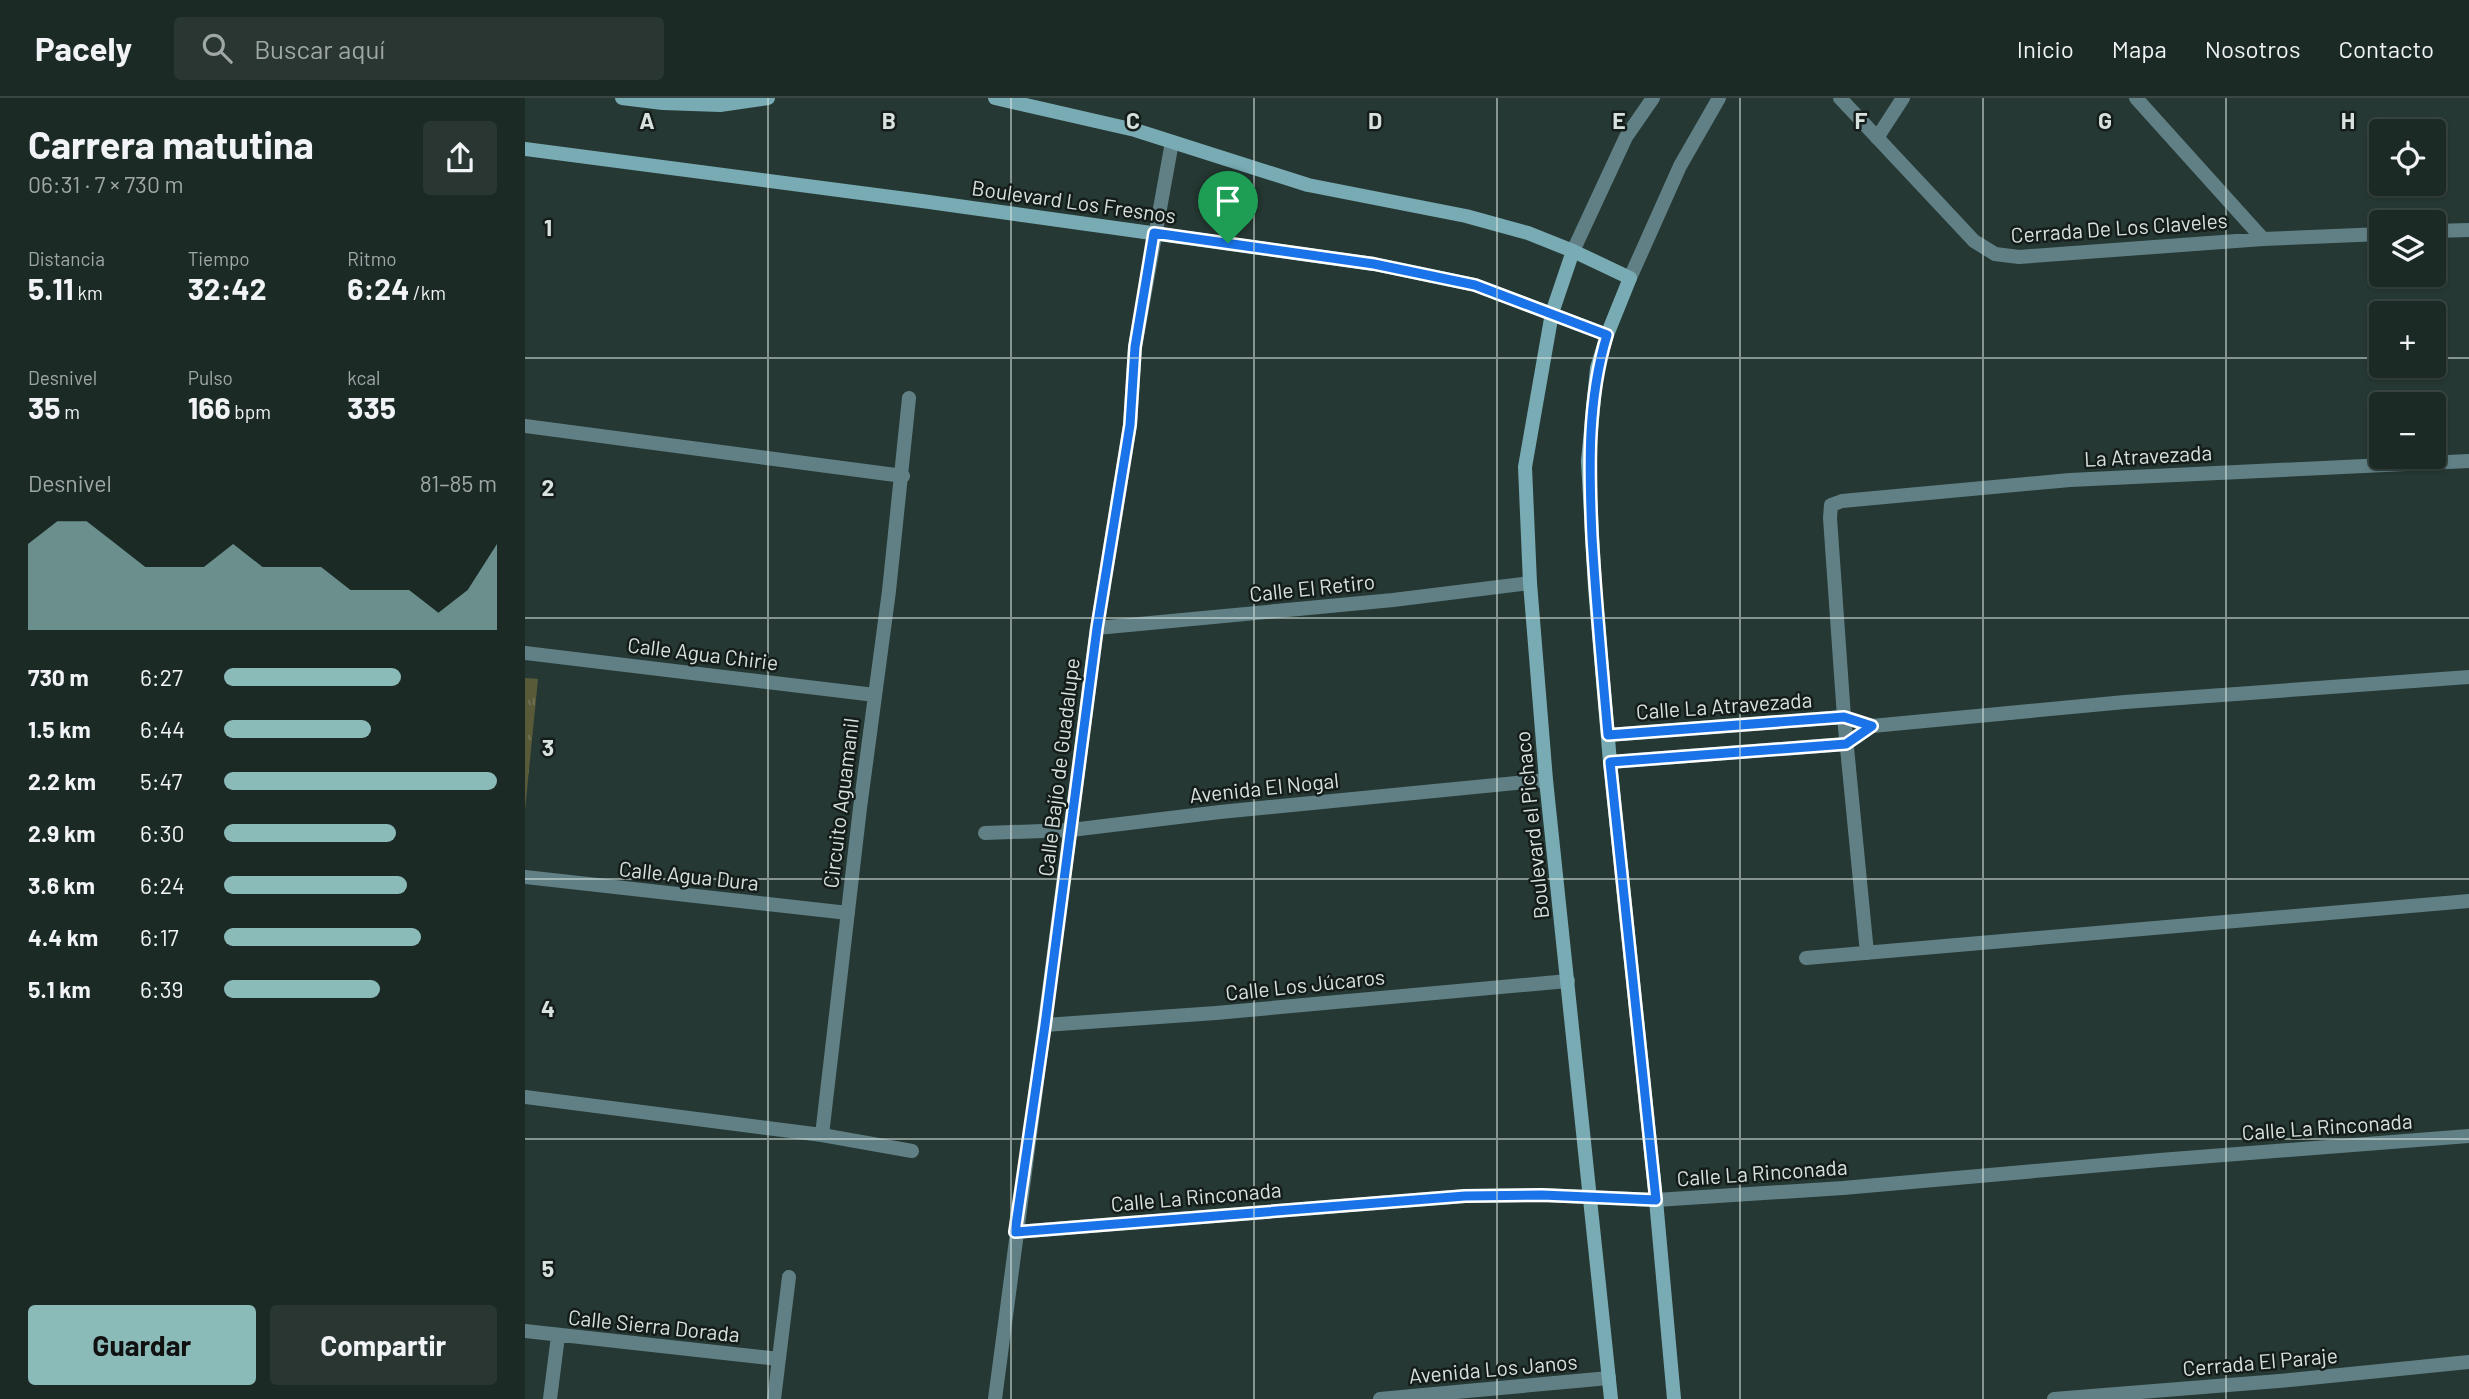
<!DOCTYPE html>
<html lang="es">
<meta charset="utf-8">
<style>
:root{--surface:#1c2a26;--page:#293632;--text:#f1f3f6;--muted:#a0a7a7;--line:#3a4643;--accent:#8bbbb9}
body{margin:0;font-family:Barlow,sans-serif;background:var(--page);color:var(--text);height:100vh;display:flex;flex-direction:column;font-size:26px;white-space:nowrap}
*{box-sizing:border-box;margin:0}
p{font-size:23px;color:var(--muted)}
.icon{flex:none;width:38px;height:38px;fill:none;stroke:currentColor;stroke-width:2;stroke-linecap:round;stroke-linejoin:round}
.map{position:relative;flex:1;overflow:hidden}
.sheet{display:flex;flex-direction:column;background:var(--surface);width:525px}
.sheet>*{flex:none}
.fabs{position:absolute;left:1844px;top:21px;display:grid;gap:14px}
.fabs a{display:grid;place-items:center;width:77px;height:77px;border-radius:7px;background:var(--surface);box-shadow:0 2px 5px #0004,0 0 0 2px var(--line);font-size:35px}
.pin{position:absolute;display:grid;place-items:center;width:60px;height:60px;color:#fff;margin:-72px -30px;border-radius:50% 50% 50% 0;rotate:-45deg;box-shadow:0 0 7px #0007}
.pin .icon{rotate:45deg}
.round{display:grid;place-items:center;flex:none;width:74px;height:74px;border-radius:7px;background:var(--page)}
.summary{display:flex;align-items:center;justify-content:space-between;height:119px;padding:0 28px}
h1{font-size:38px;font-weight:700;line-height:52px}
.figures{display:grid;grid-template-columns:repeat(3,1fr);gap:10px;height:119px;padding:7px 28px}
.figures div{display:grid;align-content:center}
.figures b{font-size:30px;font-weight:700}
.figures small{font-size:19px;font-weight:400}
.figures p{font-size:19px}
.chart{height:196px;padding:14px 28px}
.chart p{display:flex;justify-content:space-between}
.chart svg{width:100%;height:126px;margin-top:7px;fill:var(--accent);opacity:.7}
.action{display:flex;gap:14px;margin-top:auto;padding:14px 28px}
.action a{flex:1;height:80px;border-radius:7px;background:var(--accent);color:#111;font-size:28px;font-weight:700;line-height:80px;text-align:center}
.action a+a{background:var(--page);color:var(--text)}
ul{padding:0 28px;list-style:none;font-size:23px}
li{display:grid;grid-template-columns:112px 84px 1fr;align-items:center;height:52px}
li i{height:18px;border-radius:9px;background:var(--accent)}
header{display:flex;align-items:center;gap:42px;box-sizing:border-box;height:98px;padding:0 35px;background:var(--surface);border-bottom:2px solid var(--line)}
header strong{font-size:33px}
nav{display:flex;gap:38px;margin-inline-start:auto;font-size:24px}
.search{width:490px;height:63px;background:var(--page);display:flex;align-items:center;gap:18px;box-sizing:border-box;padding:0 24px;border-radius:7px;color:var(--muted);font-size:26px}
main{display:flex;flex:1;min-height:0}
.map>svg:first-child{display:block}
.park{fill:url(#park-tufts)}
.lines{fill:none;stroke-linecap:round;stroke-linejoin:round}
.street{stroke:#618086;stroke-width:14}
.secondary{stroke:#79abb4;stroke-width:14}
.route-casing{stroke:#fff;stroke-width:14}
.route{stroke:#1a73e8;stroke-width:9}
.grid{fill:none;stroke:#d7e2df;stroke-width:2;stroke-opacity:0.55}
.labels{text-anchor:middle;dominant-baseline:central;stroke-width:5;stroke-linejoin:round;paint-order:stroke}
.street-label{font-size:21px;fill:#d7e2df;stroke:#151d1b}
.grid-label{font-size:23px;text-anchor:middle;font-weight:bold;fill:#d7e2df;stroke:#151d1b;stroke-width:5;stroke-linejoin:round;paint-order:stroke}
</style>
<header>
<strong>Pacely</strong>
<div class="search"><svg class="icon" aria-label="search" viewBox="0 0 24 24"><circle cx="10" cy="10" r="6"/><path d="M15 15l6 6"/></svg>Buscar aquí</div>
<nav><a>Inicio</a><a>Mapa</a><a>Nosotros</a><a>Contacto</a></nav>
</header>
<main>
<section class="sheet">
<div class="summary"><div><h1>Carrera matutina</h1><p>06:31 · 7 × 730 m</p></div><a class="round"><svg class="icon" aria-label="share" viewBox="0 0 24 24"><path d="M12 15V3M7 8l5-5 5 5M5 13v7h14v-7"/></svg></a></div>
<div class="figures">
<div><p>Distancia</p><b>5.11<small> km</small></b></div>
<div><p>Tiempo</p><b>32:42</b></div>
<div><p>Ritmo</p><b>6:24<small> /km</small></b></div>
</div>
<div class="figures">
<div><p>Desnivel</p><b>35<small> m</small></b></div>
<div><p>Pulso</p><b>166<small> bpm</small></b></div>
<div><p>kcal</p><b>335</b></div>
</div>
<div class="chart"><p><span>Desnivel</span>81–85 m</p>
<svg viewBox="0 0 160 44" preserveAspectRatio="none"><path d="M0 44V14L10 6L20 6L30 14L40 22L50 22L60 22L70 14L80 22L90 22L100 22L110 30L120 30L130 30L140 38L150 30L160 14V44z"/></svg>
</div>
<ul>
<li><b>730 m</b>6:27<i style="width:65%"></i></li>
<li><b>1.5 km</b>6:44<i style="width:54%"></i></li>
<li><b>2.2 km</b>5:47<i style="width:100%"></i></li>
<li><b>2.9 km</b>6:30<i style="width:63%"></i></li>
<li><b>3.6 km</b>6:24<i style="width:67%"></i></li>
<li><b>4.4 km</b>6:17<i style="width:72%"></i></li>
<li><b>5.1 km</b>6:39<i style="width:57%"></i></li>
</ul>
<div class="action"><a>Guardar</a><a>Compartir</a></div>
</section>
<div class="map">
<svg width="1944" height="1301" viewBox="0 0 1944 1301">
<defs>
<pattern id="park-tufts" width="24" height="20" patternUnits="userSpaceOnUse" patternTransform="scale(1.75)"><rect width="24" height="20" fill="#595a38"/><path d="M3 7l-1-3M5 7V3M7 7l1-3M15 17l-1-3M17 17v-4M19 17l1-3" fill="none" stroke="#707154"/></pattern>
</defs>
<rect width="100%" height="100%" fill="#263833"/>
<path class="park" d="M0,580l13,1 -13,131z"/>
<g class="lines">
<path class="street" d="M1315,0l134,143 21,13 24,3 244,-18 119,-5
M1611,0l127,141
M1352,40l26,-40
M1909,133l35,-1
M1048,153l53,-114 27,-39
M1105,180l50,-112 39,-68
M0,328l378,50
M572,530l296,-28 137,-17
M0,555l350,42
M1083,637l236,-18 28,9 253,-24 344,-25
M1085,664l236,-18 26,-18
M460,735l86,-3 149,-18 326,-32
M0,779l323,36
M1342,855l-23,-236 -14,-199 1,-13 11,-4 228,-21 399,-19
M1281,860l663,-57
M520,927l171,-12 352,-32
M0,999l297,38 90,16
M297,1037l38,-327 29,-217 20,-193
M490,1134l450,-36 77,-1 114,5 187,-12 317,-28 309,-24
M0,1233l254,28
M25,1301l8,-63
M249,1301l15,-122
M470,1301l102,-771 33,-203 5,-78 37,-205
M855,1301l229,-21
M1529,1301l236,-19 179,-18"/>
<path class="secondary" d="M97,0l41,5 57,2 48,-7
M470,0l140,32 173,55 158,31 62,17 45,18 57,27 -23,57 -10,33 -9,93 7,127 15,174 46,438 18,199
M0,51l397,52 452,63 101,21 132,50
M1048,153l-21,62 -27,154 5,116 16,197 65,619"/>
</g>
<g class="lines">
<g class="route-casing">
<path id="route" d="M629,135l220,31 101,21 132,50c-20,66 -18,134 -15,202 4,66 10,132 16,198l236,-18 28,9 -26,18 -236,18 46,438 -114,-5 -77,1 -450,36 30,-207 52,-397 33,-203 5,-78z"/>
</g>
<use href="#route" class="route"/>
</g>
<path class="grid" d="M243,0v1301M486,0v1301M729,0v1301M972,0v1301M1215,0v1301M1458,0v1301M1701,0v1301M0,260h1857M1909,260h35M0,520h1944M0,781h1944M0,1041h1944"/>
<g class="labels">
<g class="street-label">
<text transform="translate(549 103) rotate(8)">Boulevard Los Fresnos</text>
<text transform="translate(1594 129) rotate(-4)">Cerrada De Los Claveles</text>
<text transform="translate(1623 357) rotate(-3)">La Atravezada</text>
<text transform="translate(787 489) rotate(-6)">Calle El Retiro</text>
<text transform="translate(178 555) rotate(7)">Calle Agua Chirie</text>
<text transform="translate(1199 607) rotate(-4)">Calle La Atravezada</text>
<text transform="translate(533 669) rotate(-83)">Calle Bajío de Guadalupe</text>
<text transform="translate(739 689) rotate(-6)">Avenida El Nogal</text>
<text transform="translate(315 705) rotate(-83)">Circuito Aguamanil</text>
<text transform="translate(1006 727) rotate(-96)">Boulevard el Pichaco</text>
<text transform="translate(164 777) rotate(6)">Calle Agua Dura</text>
<text transform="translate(780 886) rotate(-6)">Calle Los Júcaros</text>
<text transform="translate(1802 1028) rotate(-4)">Calle La Rinconada</text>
<text transform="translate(1237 1074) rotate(-4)">Calle La Rinconada</text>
<text transform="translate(671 1098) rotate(-5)">Calle La Rinconada</text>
<text transform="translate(129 1227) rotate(6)">Calle Sierra Dorada</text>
<text transform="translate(1735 1263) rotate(-5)">Cerrada El Paraje</text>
<text transform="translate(968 1270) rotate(-5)">Avenida Los Janos</text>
</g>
</g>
<g class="grid-label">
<text x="122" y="31">A</text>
<text x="364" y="31">B</text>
<text x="608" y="31">C</text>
<text x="850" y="31">D</text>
<text x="1094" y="31">E</text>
<text x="1336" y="31">F</text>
<text x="1580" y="31">G</text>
<text x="1823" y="31">H</text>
<text x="23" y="138">1</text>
<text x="23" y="398">2</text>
<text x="23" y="658">3</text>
<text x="23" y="919">4</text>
<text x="23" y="1179">5</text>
</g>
</svg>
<div class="fabs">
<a><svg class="icon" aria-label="locate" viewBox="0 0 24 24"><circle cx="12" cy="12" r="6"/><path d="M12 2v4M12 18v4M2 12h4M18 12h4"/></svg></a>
<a><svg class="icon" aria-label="layers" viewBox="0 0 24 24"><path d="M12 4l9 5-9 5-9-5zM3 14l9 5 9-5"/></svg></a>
<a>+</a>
<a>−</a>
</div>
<div class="pin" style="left:703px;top:145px;background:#1e9e55"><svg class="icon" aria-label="arrive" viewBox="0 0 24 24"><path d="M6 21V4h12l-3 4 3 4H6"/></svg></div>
</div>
</main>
